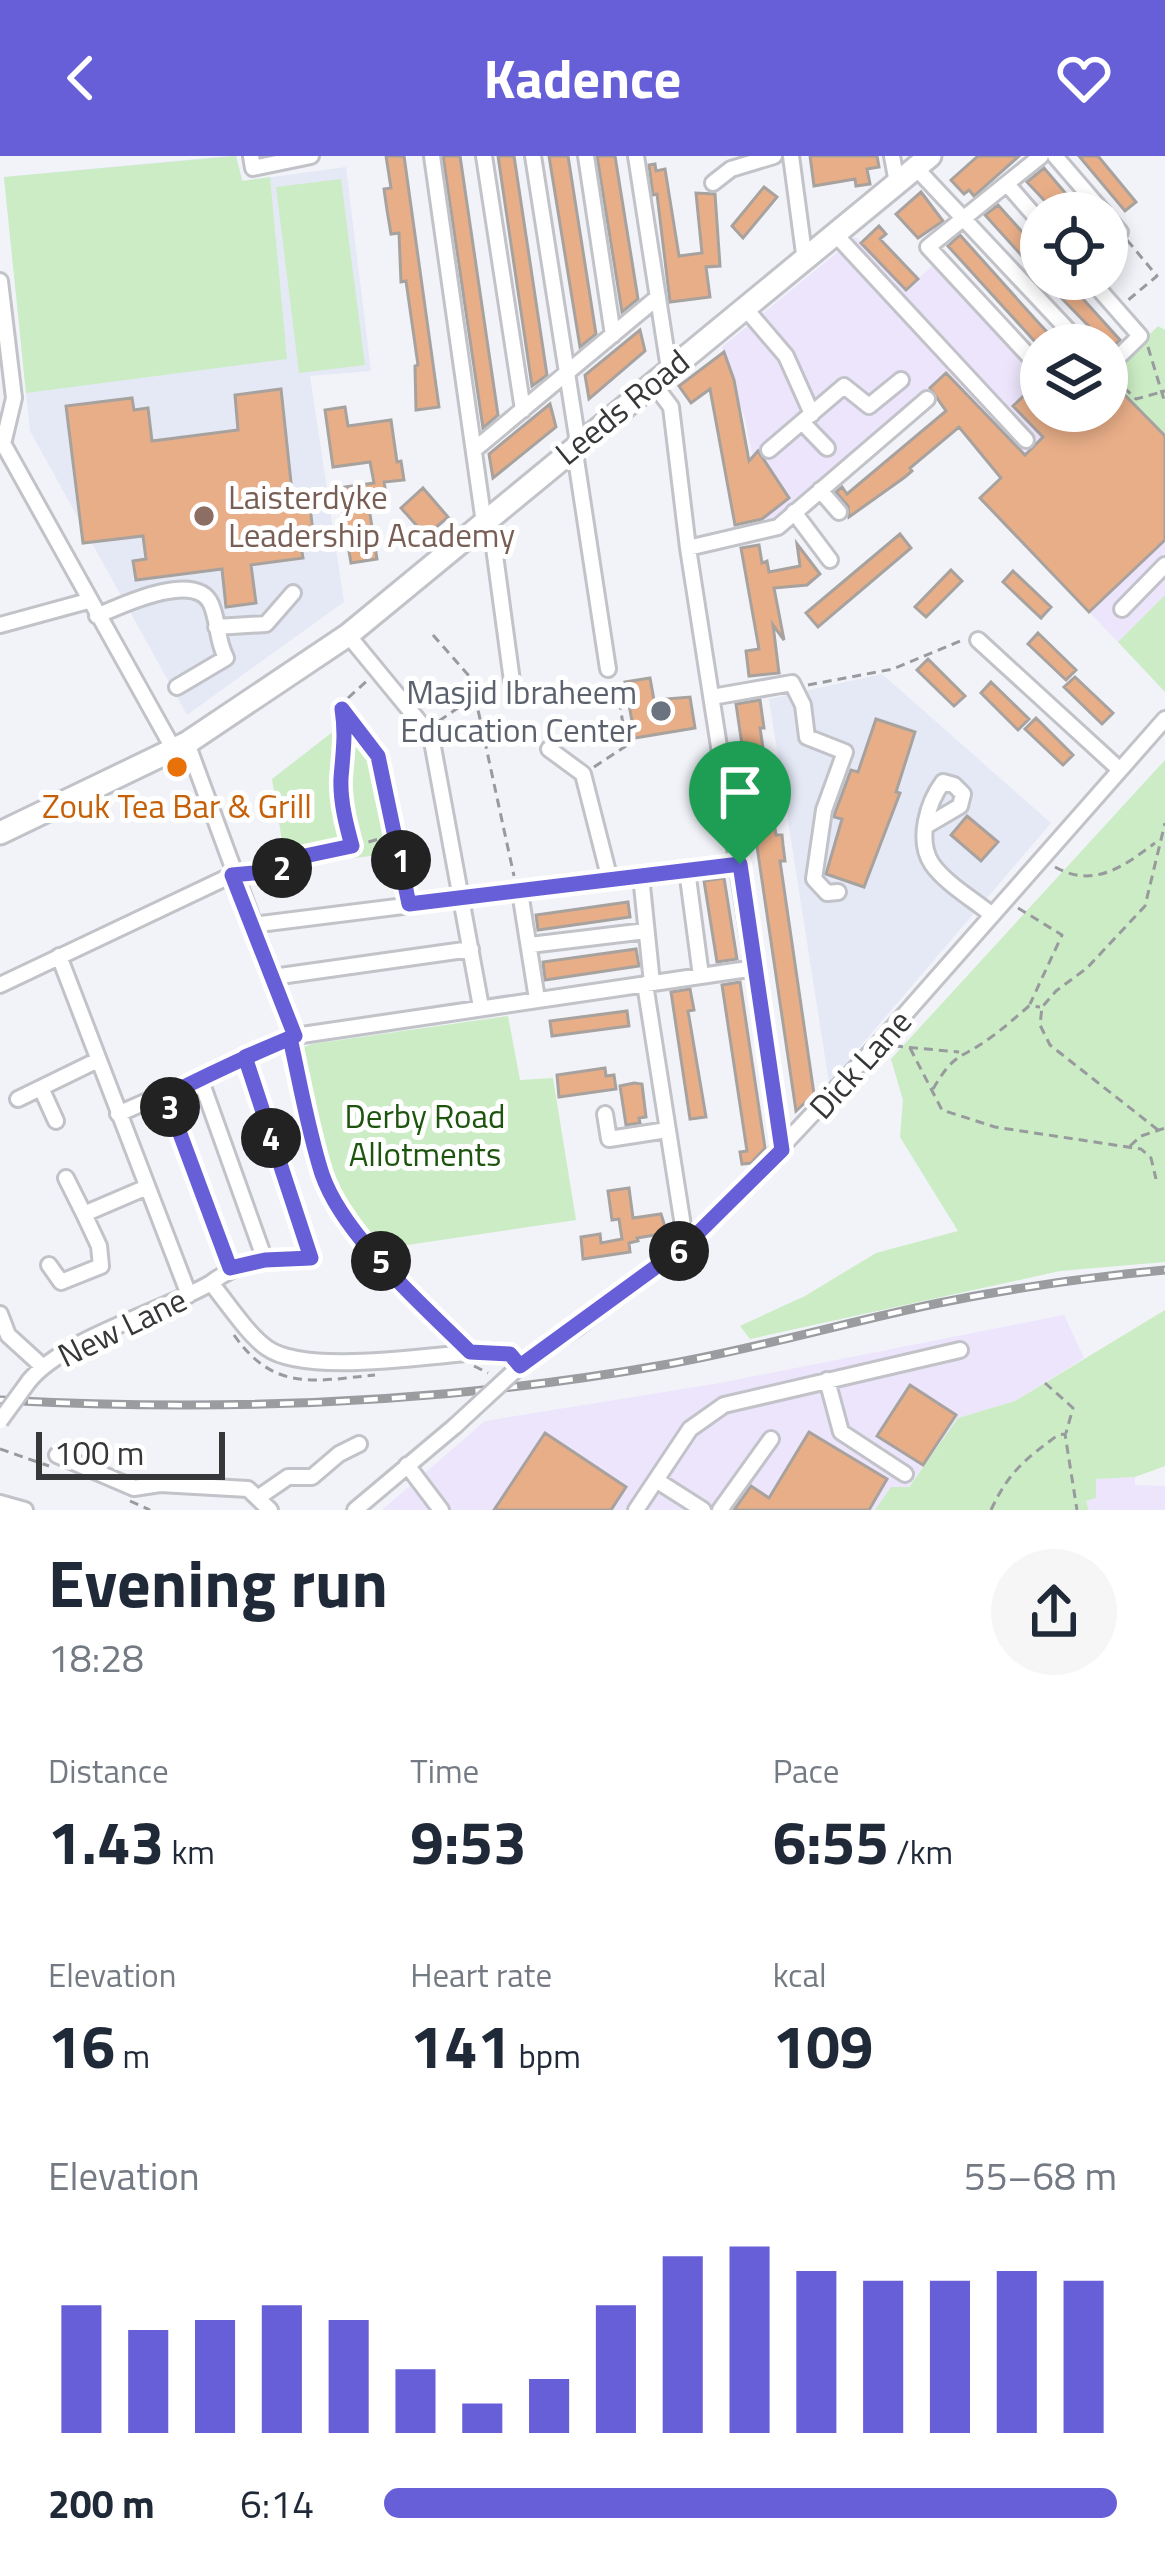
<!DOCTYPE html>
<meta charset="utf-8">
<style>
:root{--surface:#fff;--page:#f6f6f7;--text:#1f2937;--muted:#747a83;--accent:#675fd8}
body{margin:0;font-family:"Titillium Web",sans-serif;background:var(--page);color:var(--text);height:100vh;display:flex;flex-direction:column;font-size:45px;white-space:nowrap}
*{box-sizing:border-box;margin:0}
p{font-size:39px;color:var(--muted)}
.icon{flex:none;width:66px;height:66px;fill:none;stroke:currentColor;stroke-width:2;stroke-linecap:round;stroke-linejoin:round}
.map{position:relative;height:1354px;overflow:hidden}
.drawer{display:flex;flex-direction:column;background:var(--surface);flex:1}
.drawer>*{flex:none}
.controls{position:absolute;left:1020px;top:36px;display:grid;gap:24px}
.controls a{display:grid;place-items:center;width:108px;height:108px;border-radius:50%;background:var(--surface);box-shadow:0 6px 18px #0003;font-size:60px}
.scale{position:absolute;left:36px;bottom:30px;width:189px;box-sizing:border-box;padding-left:12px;border:6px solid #363739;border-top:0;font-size:33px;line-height:42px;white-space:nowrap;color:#363739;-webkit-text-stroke:9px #fff;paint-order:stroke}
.pin{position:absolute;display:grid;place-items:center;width:102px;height:102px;color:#fff;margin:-123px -51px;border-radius:50% 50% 50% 0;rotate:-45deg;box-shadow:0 0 12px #0007}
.pin .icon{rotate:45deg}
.km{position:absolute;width:60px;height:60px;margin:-30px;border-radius:50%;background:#222;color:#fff;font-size:33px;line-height:60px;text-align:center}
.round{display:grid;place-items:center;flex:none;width:126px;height:126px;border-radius:63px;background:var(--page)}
.overview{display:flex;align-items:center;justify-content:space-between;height:204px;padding:0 48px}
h1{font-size:66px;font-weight:700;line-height:90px}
.stats{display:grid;grid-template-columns:repeat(3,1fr);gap:18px;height:204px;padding:12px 48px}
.stats div{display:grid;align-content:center}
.stats b{font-size:60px;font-weight:700}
.stats small{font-size:33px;font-weight:400}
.stats p{font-size:33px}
.chart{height:336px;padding:24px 48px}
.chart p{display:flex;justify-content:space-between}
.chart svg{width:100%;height:216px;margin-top:12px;stroke:var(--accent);stroke-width:6}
ul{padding:0 48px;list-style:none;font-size:39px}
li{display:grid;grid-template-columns:192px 144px 1fr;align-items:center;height:90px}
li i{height:30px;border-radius:15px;background:var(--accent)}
header{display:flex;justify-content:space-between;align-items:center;height:156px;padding:0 48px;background:var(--accent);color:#fff;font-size:54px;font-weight:700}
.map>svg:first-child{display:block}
.industrial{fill:#ece5fb}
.built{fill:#e5e9f6}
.green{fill:#cbecc4}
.building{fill:#e8ae88;stroke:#a8a29f;stroke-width:3}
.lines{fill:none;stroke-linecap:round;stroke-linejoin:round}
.minor-casing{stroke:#c1c3c9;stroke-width:20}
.highway-casing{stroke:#c1c3c9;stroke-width:27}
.path{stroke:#989a9e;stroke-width:3;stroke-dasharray:9 6;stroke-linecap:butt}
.minor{stroke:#fff;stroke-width:14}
.highway{stroke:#fff;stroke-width:21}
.rail-casing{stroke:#9a9ca0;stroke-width:9}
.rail{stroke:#fff;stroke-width:4.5;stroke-dasharray:14;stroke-linecap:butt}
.minor-bridge-casing{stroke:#c1c3c9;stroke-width:20;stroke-linecap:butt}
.minor-bridge{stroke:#fff;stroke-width:14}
.route-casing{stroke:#fff;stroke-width:24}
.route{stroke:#675fd8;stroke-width:15}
.education-dot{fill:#8d6e63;stroke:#fff;stroke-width:4.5}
.worship-dot{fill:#6b7280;stroke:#fff;stroke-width:4.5}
.food-dot{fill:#e8710a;stroke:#fff;stroke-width:4.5}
.labels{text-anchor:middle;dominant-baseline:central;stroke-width:10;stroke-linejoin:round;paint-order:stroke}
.street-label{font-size:33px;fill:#363739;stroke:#fff}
.education-label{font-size:33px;fill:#785e54;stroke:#fff;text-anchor:start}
.worship-label{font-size:33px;fill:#5b616d;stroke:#fff;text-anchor:end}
.food-label{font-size:33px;fill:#c56008;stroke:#fff}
.park-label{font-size:33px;fill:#1d550f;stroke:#fff}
</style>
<header><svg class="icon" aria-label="back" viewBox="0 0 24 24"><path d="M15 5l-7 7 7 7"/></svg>Kadence<svg class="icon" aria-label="heart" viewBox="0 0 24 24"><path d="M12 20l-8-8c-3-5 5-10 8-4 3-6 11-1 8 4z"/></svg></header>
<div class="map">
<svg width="1165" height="1354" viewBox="0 0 1165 1354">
<rect width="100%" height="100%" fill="#f1f3f9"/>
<path class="industrial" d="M856,81l50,53 30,-28 105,113v36h66v-35l58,60v159l-47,47 -138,-144 21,-21 -72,-87 -162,137 -22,-108 -23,-72z
M1064,1159l20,43 -69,43 -57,17 -50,69h-17l-16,23h-493l103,-89 235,-38z
M1135,1321v8l30,1v24h-76l-3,-10 9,-21z"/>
<path class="built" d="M227,0h9l7,25 103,-14 25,204 -61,5 34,226 -157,113 -157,-284 -26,-254z
M882,518l169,149 -222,260 -60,-384z"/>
<path class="green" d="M236,0l6,25 28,-4 17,182 -261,34 -22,-216z
M341,23l24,186 -66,8 -23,-186z
M1158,170l7,4v106l-58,-60z
M1165,439v97l-47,-50z
M348,564l28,38 20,95 -110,13 -14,-87z
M1165,604v502l-105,9 -310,68 -10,-13 65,-30 71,-43 82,-22 -58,-94 3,-37 -12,-41z
M508,860l12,64 33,-2 23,142 -202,30 -31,-40 -17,-33 -30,-127 16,-6z
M1165,1154v156l-30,11 -39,2v19l-10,3 3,9h-214l16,-23h18l49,-69 57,-17z"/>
<path class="building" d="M386,0h18l35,251 -23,3 -1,-44 3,-1 -12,-84 -5,1 -2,-49 -8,1 -4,-24 -3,-21 7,-1z
M443,0h17l38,259 -15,13z
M498,0h16l33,219 -15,11z
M549,0h19l28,178 -16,13z
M597,0h18l23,143 -16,13z
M810,0h67l2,11 -12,2 3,15 -14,2 -1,-7 -41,7z
M978,0h41l-45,40 -5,-6 -5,4 -13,-14z
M1079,0h19l38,46 -11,9z
M655,8l1,7 9,-2 14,87 23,-3 -6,-60 19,1 5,72 -14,1 4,30 -40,5 -13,-108 -4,1 -4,-30z
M1044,12l29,34 -5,4 6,7h-18l-29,-31z
M764,31l13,10 -34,41 -11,-12z
M921,36l22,29 -25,17 -22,-24z
M998,49l43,48v24l-56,-62z
M879,70l7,8 -6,5 38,40 -12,11 -45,-47z
M960,79l76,85 23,25h-21l-71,-78 -19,-21z
M1043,123h22l55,61 -13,12v-7z
M640,174l5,21 -56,48 -4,-24z
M724,196l10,28 15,81 9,-10 31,47 -27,21 -27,6 -25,-136 -19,14 -12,-17z
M946,217l79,82 18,-18 -30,-31 21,-20 7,7v18h66l2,-32 56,57v104l-76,72 -109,-114 21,-20 -42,-51 -49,41 2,3 -7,6 -56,40 -1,-11 -12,-14 6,-5 5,7 99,-83 -16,-23z
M281,233l12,112 16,-4 4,36 -14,2 4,23 -52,7 5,38 -30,4 -4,-38 -86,11 -3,-19 13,-2 -3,-23 -60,7 -17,-137 66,-8 2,12 14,-2 4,33 86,-11 -3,-35z
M550,248l6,23 -63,51 -4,-24z
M345,251l3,19 43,-6 6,42 4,-1 3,19 -20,2 4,23 -19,3 8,51 -26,4 -9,-53 7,-1 -4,-22 29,-4 -4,-21 -37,5 -8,-57z
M423,332l25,29 -22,19 -25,-28z
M900,378l11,14 -93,79 -12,-14z
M797,388l23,30 -13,11 -33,3 10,52 -11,-15 6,48 -30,3 -3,-25 13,-2 -18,-101 18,-3 3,18 5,-2 2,11 31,-6z
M951,414l11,11 -36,36 -11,-10z
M1013,415l38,36 -10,11 -38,-36z
M1038,477l38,37 -10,10 -38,-36z
M928,503l37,37 -11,10 -37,-36z
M1075,521l38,36 -11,11 -38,-37z
M650,522l4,22 36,-3 5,31 -60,10 -10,-56z
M991,526l38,37 -11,11 -37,-37z
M760,544l4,28h-4l16,107h6l1,10 2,16h-5l34,233 -18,17 -60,-407z
M1036,562l37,37 -10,10 -38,-36z
M876,563l39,13 -19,60 4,1 -36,94 -38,-13 16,-55 -8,-2 1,-4 16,-43 7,2z
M967,660l31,26 -17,19 -30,-26z
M724,722l13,81 -20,3 -13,-81z
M628,746l2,15 -92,13 -2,-15z
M636,793l3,17 -94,14 -2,-18z
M740,826l25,166 -14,15 -9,1 -2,-12 7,-1 -25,-166z
M690,833l4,21 -6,1 18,106 -16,2 -19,-127z
M627,855l2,15 -77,10 -2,-15z
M605,912l1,8 8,-1 2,14 -57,8 -2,-22z
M634,927l8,1 4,33 -7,1 1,5 -14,2 -6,-39z
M629,1032l4,30 28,-4 6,19 -30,5 1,3 -9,2 1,9 -47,7 -2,-22 19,-3 1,9 21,-4 -3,-20 -7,1 -4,-29z
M910,1229l46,30 -33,50 -46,-29z
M809,1276l78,47 -18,31h-135l17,-24 18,12z
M545,1277l81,54 -15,23h-117z"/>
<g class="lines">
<g class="minor-casing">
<path id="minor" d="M251,0l2,12 58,-12
M432,0l52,367
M484,0l39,254
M533,0l45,287
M586,0l27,179
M636,0l33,213
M791,0l14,105
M892,0l5,27
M1041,0l-113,91 113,122
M1055,0l49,57
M916,12l166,177
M713,27l18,-14 43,-13
M1007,28l34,39
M1107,61l13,15
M836,79l190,205
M1090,123l50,57 -33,32
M0,125l14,117 -10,42
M745,152l41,48 26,58
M653,227l18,24 17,141 94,602
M802,266l25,26
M0,282l174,312
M574,290l34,223
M474,294l184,-153
M769,294l75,-64 25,20 32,-26
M820,334l19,22
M794,356l36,48
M490,362l22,163
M688,392l90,-21 149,-128
M1122,453l43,-44
M97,460c25,-11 99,-46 114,-12 8,19 5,34 15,54l-49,29
M0,469l88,-24
M216,471l50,-3 27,-31
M348,479l83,101 50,271
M978,484l142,130
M712,541l80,-14 11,22 4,32 38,15 -21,58 -10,69 13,14 11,-1
M342,553l36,47 31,148
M187,587l108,293
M549,593l34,25 27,106
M926,670l34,-20 3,-12 -9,-9 -11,-3c-15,20 -27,58 -11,82 13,19 42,36 60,51
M687,714l14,106
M641,720l11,107
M520,736l17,107
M252,769l488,-61
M530,789l116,-14
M59,800l130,339
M273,821l198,-28
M645,828l41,261
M0,829l232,-110
M200,922l65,182
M41,932l15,33
M166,940l64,172
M18,943l80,-39
M118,958l177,-78 460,-68
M605,958l4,25 58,-9
M66,1022l18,36
M49,1109l12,17 40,-16 -2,-20 -15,-32 63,-27
M211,1127c30,-24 62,-24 100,-25l-66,-201
M0,1158l8,21 34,31
M827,1224l14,52 64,42
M29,1225c36,-43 130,-68 182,-98 15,18 37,52 56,65 41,29 174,5 226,3l17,3 11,11 57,-38 132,-104 173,-184 282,-320
M57,1299l77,33 26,-4 88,5 22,21
M407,1309l34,45
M656,1324l47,30
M259,1341l29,-20h24l27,-23 20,-10
M0,1347l25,7
M355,1354l100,-84
M636,1354l54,-81 34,-24 236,-55
M720,1354l51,-71"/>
</g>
<g class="highway-casing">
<path id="highway" d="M0,677l187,-90 161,-108 582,-479"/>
</g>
<path class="path" d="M1127,84l30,36 -30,25
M1148,191l17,56
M1113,221l23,22 29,-8
M433,479l44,50
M808,529l85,-16 72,-30
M475,540l39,180
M348,542l20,-18
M439,565l36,-25 3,-10 20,-3
M594,611l32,-21 -7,-49 -7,-14
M354,690l25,-7
M1055,711c39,22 69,-1 100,-24
M247,718l29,-3 24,-14 52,-11c-10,-38 -9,-68 -5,-106
M1018,752l44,27 -32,69
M894,890l65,6
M910,892l32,62 53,17 146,22 10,9 5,21
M293,896c10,41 15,88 31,127 27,64 89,115 136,163
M933,933c22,-38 27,-29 57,-51 14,-10 26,-21 39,-32l11,1
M1158,974l-108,-85 -10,-20 2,-18 14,-16 31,-23 58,-62 20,-83
M1130,990l11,-10 24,-8
M234,1179c40,57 80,46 141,40
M474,1210l14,7
M1045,1227l28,25 -7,25
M0,1293l49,17
M130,1345l20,9
M991,1354c17,-37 34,-51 67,-75l7,-1 12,76"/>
<use href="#minor" class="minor"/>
<use href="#highway" class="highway"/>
<g class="rail-casing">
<path id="rail" d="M0,1244c223,12 444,4 663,-35 93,-16 184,-43 276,-62 74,-15 151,-26 226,-33"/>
</g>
<use href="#rail" class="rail"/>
<g class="minor-bridge-casing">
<path id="minor-bridge" d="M0,1265l29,-40
M455,1270l66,-61"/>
</g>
<use href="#minor-bridge" class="minor-bridge"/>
</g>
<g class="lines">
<g class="route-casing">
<path id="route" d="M740,708l-331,40 -31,-148 -36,-47c4,25 1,44 -1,69 -1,23 5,46 11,68l-52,11 -24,14 -44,4 63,161 -5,2c-42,18 -83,37 -124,58l64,172 35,-8 46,-2 -66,-201 45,-19c10,45 18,92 32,136 21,62 102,132 148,178l40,2 10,12 166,-121 96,-95 -42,-286"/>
</g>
<use href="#route" class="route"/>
</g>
<circle class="education-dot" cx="204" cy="360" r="12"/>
<circle class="worship-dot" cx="661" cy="555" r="12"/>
<circle class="food-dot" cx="177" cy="611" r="12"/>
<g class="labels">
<g class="street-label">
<text transform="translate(622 251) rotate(-39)">Leeds Road</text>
<text transform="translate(860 908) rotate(-48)">Dick Lane</text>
<text transform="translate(122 1171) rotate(-26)">New Lane</text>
</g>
<g class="education-label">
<text x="228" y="341">Laisterdyke<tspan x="228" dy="38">Leadership Academy</tspan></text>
</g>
<g class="worship-label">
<text x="637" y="536">Masjid Ibraheem<tspan x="637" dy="38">Education Center</tspan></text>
</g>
<g class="food-label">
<text x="177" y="650">Zouk Tea Bar &amp; Grill</text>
</g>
<g class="park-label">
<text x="425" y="960">Derby Road<tspan x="425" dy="38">Allotments</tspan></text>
</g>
</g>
</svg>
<div class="controls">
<a><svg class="icon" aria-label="locate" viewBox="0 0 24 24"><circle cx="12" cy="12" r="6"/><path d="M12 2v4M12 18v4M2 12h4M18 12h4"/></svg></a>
<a><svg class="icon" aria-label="layers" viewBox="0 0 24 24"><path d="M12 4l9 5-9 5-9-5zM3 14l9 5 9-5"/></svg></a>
</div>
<div class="scale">100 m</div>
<div class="pin" style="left:740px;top:708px;background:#1e9e55"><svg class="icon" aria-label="arrive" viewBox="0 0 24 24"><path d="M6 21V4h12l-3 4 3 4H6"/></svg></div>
<b class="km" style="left:401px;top:704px">1</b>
<b class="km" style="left:282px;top:712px">2</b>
<b class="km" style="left:170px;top:951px">3</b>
<b class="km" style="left:271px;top:982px">4</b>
<b class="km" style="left:381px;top:1105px">5</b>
<b class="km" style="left:679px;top:1095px">6</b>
</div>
<section class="drawer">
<div class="overview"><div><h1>Evening run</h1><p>18:28</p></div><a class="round"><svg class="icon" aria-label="share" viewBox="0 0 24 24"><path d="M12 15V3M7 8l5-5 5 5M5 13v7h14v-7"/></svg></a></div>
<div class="stats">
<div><p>Distance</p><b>1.43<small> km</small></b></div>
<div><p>Time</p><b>9:53</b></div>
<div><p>Pace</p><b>6:55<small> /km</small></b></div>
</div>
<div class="stats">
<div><p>Elevation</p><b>16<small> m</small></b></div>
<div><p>Heart rate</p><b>141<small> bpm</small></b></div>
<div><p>kcal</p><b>109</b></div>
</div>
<div class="chart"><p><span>Elevation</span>55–68 m</p>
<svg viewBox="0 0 160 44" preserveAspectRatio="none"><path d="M5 44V18M15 44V23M25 44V21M35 44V18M45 44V21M55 44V31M65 44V38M75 44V33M85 44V18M95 44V8M105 44V6M115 44V11M125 44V13M135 44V13M145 44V11M155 44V13"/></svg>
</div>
<ul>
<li><b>200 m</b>6:14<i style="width:100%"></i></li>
</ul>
</section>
